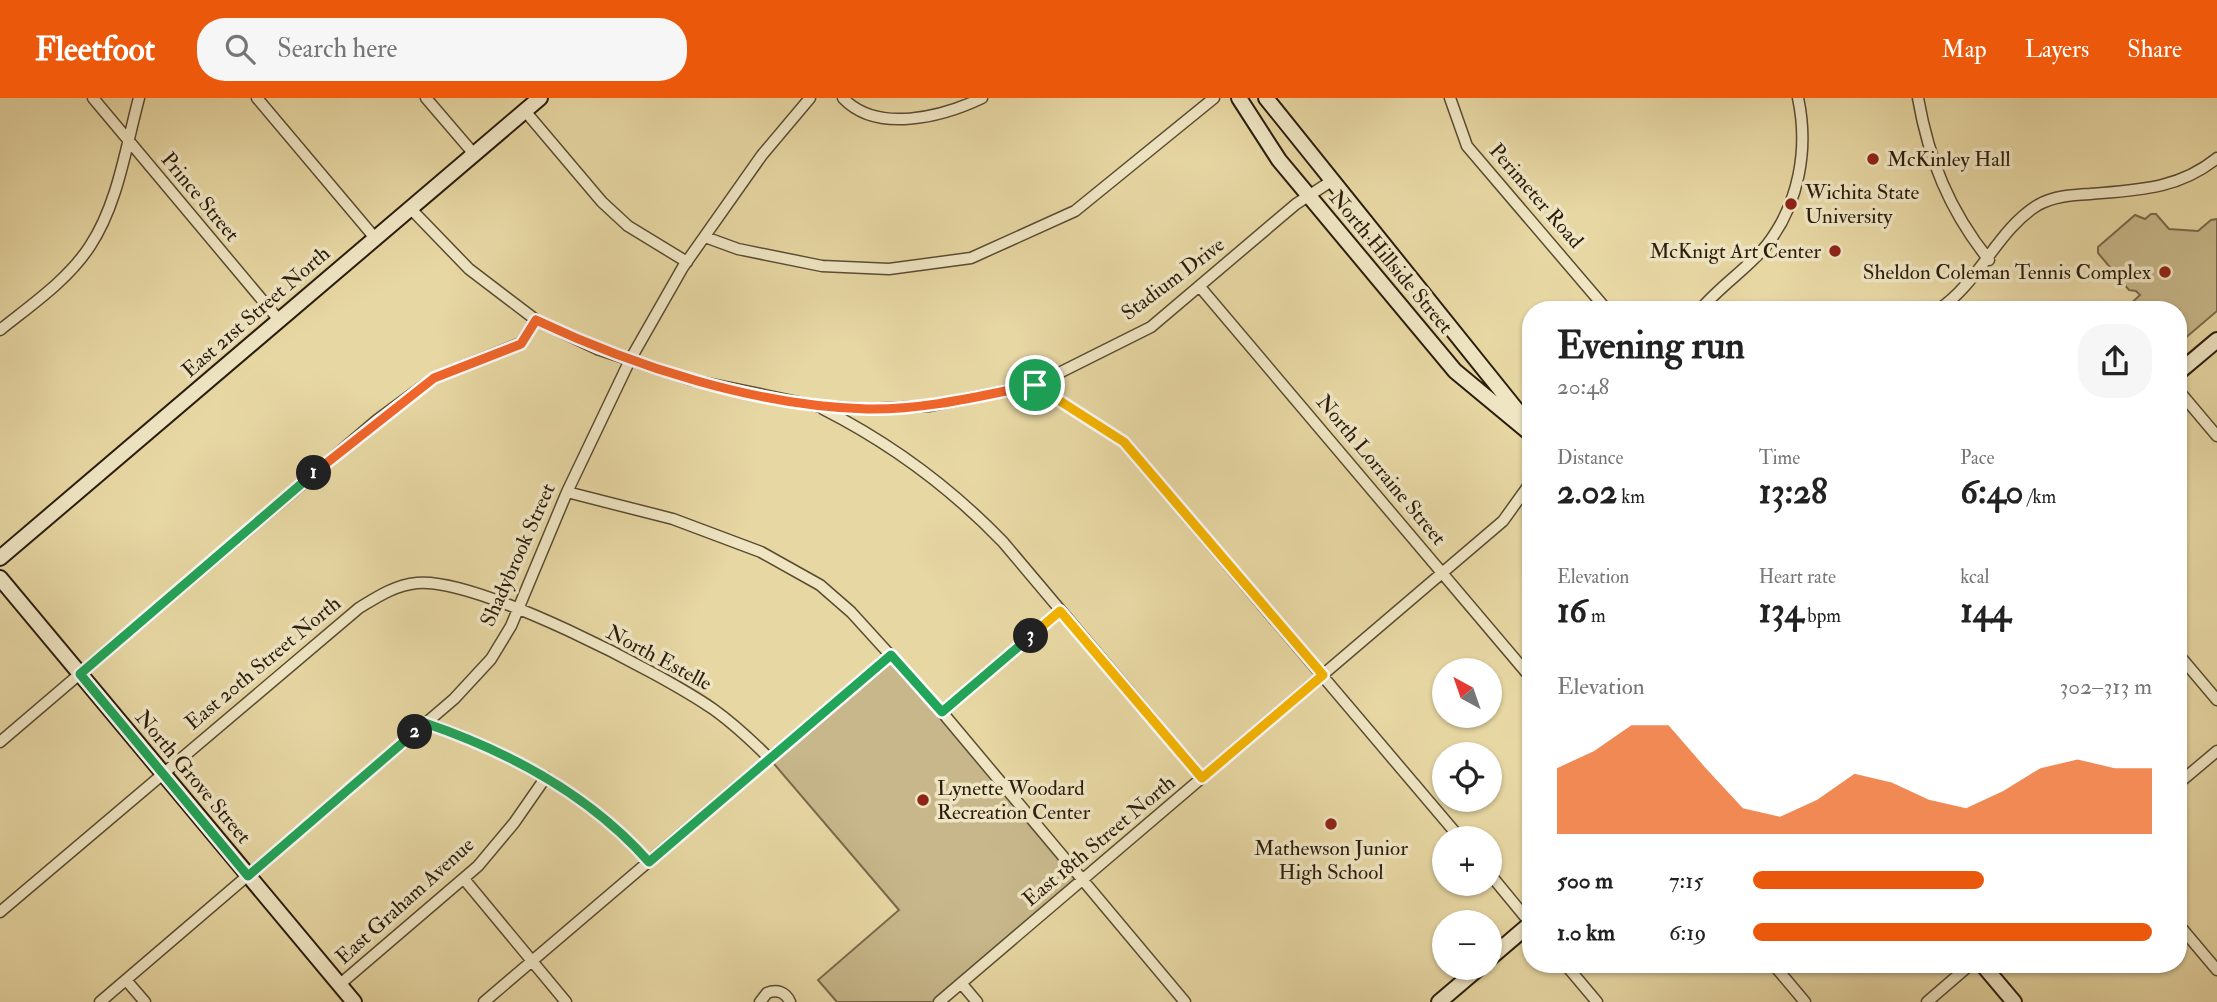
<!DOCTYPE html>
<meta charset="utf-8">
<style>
:root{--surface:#fff;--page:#f6f6f6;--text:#222;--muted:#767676;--accent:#ea580c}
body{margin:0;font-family:"IM FELL Double Pica",serif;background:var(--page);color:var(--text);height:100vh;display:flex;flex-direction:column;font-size:26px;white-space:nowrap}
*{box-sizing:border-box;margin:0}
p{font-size:23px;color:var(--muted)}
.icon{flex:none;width:38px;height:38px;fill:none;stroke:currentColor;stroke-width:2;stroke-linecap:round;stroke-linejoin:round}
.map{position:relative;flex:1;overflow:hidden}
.details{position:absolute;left:1522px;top:203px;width:665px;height:672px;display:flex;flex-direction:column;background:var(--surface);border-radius:28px;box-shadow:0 2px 5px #0004}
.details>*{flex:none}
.needle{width:46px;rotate:320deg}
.fabs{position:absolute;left:1432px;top:560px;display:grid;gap:14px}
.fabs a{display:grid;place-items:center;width:70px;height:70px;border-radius:50%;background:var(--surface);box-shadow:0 2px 5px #0004;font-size:35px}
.pin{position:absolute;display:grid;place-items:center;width:60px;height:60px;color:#fff;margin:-30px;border:4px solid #fff;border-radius:50%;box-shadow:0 2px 7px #0007}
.km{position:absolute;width:35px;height:35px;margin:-18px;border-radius:50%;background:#222;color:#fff;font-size:19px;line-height:35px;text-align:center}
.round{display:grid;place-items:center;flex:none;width:74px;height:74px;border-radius:28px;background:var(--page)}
.headline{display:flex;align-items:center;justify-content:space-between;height:119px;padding:0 35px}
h1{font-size:38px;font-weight:700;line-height:52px}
.stats{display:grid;grid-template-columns:repeat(3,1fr);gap:10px;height:119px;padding:7px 35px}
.stats div{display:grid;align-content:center}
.stats b{font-size:35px;font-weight:700}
.stats small{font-size:19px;font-weight:400}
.stats p{font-size:19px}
.chart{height:196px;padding:14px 35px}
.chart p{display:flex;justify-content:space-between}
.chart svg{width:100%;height:126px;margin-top:7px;fill:var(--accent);opacity:.7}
ul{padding:0 35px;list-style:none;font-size:23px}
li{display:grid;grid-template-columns:112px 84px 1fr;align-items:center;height:52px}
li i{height:18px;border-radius:9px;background:var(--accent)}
header{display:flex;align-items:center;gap:42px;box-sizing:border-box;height:98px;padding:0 35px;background:var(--accent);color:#fff}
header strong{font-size:33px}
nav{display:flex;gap:38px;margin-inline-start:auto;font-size:24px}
.search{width:490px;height:63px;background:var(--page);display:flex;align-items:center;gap:18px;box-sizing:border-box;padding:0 24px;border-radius:28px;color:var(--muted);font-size:26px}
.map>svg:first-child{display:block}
.green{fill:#c7b78a;stroke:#796a4c;stroke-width:2}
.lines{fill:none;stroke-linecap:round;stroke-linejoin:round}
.street-casing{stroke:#5a4c32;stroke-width:13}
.secondary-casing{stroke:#2b1d0d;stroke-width:18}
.street{stroke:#efe5c3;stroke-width:10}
.secondary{stroke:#efe5c3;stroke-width:14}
.split-1-casing{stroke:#fff;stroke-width:14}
.split-2-casing{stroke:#fff;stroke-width:14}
.split-3-casing{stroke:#fff;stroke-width:14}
.split-4-casing{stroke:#fff;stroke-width:14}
.split-1{stroke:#f0652b;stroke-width:9}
.split-2{stroke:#22a559;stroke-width:9}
.split-3{stroke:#22a559;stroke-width:9}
.split-4{stroke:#f5b400;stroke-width:9}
.poi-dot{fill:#8f2418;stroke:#efe5c3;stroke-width:2.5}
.labels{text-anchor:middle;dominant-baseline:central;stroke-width:7;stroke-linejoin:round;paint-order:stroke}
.poi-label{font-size:21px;fill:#2b1d0d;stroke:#efe5c3;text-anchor:start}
.street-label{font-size:21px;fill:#2b1d0d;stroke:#efe5c3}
</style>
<header>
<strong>Fleetfoot</strong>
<div class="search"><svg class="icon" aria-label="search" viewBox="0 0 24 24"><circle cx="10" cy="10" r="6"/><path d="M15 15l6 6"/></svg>Search here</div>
<nav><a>Map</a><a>Layers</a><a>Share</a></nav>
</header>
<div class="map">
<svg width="2217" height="904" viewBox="0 0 2217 904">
<rect width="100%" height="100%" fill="#e7d7a3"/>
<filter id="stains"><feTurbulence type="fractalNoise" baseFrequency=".00286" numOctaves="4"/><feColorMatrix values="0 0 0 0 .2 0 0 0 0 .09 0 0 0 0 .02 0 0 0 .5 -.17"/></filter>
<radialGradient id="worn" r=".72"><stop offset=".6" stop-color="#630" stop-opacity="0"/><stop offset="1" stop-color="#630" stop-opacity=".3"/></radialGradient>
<path class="green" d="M2151,116h5l13,15 29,2 13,-11 6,-1v92l-34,29 -4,-1v-29h-55l16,-15 -4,-4 -7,-1 -31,-37v-6l37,-32 10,4z
M891,557l191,225 -143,122h-102l-19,-22 81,-70 -130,-152z"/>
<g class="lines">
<g class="street-casing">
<path id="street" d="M93,0l186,222
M257,0l118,140
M426,0l48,56
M843,0c34,36 99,19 139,0
M1450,0l17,48 140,164
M1918,0c11,62 31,112 71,162
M525,13l77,91 26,24 59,36
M410,110l59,61 67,51 61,29 95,31 125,26 52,3 61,-3 105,-21 116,-58 145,-123 37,-24
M705,139l33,12 84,17 67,3 82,-11 104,-47 139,-113
M1200,189l331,391
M1700,212c20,-24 47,-41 66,-64 33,-42 43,-97 32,-148
M1938,212c42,-28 59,-80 100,-105 16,-9 34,-10 52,-11 48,-4 89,-5 127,-36
M0,232c31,-25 68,-50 90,-84 28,-42 36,-100 49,-148
M1035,287l89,57 336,396
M2179,293l38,45
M823,311c69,35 126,77 180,133l199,236
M567,394l106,27 88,33 59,33 31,27 91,100 243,290
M2179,557l38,45
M942,614l118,-101
M425,625c85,29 164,71 224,139
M0,644l377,-322 57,-42 87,-35 15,-23
M2179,685l38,-32
M1489,775l42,51
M464,781l102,123
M0,814l359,-304c18,-11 36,-23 58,-25 60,-6 244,90 296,126 21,15 38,31 56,49
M2179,827l38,45
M1565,866l32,38
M1773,866l32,38
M126,882l19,22
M961,885l16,19
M339,887l139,-119 36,-43 32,-46
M100,904l354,-303 37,-40 20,-33 56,-134 63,-132 53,-93 79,-112 48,-57
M484,904l407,-347
M760,904l7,-9c10,-4 19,-1 23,9
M939,904l564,-481 28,-39
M1927,904l44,-38"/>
</g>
<g class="secondary-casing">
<path id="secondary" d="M1239,0l40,62 176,211 76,63
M1266,0l262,326
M2179,274l38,-32
M0,460l540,-460
M0,480l354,424
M1489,861l42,-36
M1982,866l32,38
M1439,904l40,-34"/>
</g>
<use href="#street" class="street"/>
<use href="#secondary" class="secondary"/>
</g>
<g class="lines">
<g class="split-1-casing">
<path id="split-1" d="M314,375l120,-95 87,-34 15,-24c99,47 221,86 331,89 57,1 113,-13 168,-24"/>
</g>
<g class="split-2-casing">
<path id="split-2" d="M314,375l-234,201 168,202 167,-144"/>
</g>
<g class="split-3-casing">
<path id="split-3" d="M415,634l10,-9c85,29 164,71 224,139l242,-207 51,57 89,-76"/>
</g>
<g class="split-4-casing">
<path id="split-4" d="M1031,538l29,-25 142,167 121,-103 -199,-233 -89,-57"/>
</g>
<use href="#split-1" class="split-1"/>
<use href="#split-2" class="split-2"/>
<use href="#split-3" class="split-3"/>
<use href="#split-4" class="split-4"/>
</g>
<g class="poi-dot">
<circle cx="1873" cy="61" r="7"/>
<circle cx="1791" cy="106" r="7"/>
<circle cx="1835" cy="153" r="7"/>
<circle cx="2165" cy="174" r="7"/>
<circle cx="923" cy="702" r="7"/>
<circle cx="1331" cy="726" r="7"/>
</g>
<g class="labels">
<g class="poi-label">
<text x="1887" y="61">McKinley Hall</text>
<text x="1805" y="94">Wichita State<tspan x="1805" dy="24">University</tspan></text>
<text x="1821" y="153" text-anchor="end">McKnigt Art Center</text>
<text x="2151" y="174" text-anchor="end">Sheldon Coleman Tennis Complex</text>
<text x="937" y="690">Lynette Woodard<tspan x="937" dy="24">Recreation Center</tspan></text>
<text x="1331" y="750" text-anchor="middle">Mathewson Junior<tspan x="1331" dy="24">High School</tspan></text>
</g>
<g class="street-label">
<text transform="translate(1536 98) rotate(49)">Perimeter Road</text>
<text transform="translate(200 99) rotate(50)">Prince Street</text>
<text transform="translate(1391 164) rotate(50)">North Hillside Street</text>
<text transform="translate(1173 181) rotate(-37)">Stadium Drive</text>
<text transform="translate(256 214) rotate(-41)">East 21st Street North</text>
<text transform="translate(1381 372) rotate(50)">North Lorraine Street</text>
<text transform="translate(518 457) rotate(-66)">Shadybrook Street</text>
<text transform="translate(659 560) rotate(28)">North Estelle</text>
<text transform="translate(263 565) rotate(-40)">East 20th Street North</text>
<text transform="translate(193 679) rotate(50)">North Grove Street</text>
<text transform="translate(1099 743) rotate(-40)">East 18th Street North</text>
<text transform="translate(405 803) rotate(-42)">East Graham Avenue</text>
</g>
</g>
<rect width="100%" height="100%" filter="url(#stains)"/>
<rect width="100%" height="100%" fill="url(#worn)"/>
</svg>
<div class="fabs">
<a><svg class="needle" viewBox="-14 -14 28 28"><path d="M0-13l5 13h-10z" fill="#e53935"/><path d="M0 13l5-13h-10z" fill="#767676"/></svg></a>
<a><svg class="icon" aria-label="locate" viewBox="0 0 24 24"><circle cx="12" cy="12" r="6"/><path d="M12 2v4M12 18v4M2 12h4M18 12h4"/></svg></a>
<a>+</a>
<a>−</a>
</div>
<div class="pin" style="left:1035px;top:287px;background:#1e9e55"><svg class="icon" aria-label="arrive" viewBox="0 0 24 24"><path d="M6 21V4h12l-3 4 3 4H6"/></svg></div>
<b class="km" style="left:314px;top:375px">1</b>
<b class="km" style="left:415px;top:634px">2</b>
<b class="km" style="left:1031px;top:538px">3</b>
<section class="details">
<div class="headline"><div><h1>Evening run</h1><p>20:48</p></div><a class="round"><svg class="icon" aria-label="share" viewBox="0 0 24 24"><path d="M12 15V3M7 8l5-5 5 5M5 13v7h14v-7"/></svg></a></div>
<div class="stats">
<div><p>Distance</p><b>2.02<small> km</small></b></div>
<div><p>Time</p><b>13:28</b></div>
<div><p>Pace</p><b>6:40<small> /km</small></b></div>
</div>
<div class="stats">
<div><p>Elevation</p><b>16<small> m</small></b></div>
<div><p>Heart rate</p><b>134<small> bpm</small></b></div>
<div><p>kcal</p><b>144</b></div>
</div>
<div class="chart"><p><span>Elevation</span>302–313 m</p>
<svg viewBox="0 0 160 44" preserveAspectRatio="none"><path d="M0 44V21L10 15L20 6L30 6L40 21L50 35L60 38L70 32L80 23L90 26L100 32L110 35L120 29L130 21L140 18L150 21L160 21V44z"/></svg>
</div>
<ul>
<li><b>500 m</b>7:15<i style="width:58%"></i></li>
<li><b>1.0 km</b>6:19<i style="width:100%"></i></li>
</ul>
</section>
</div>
